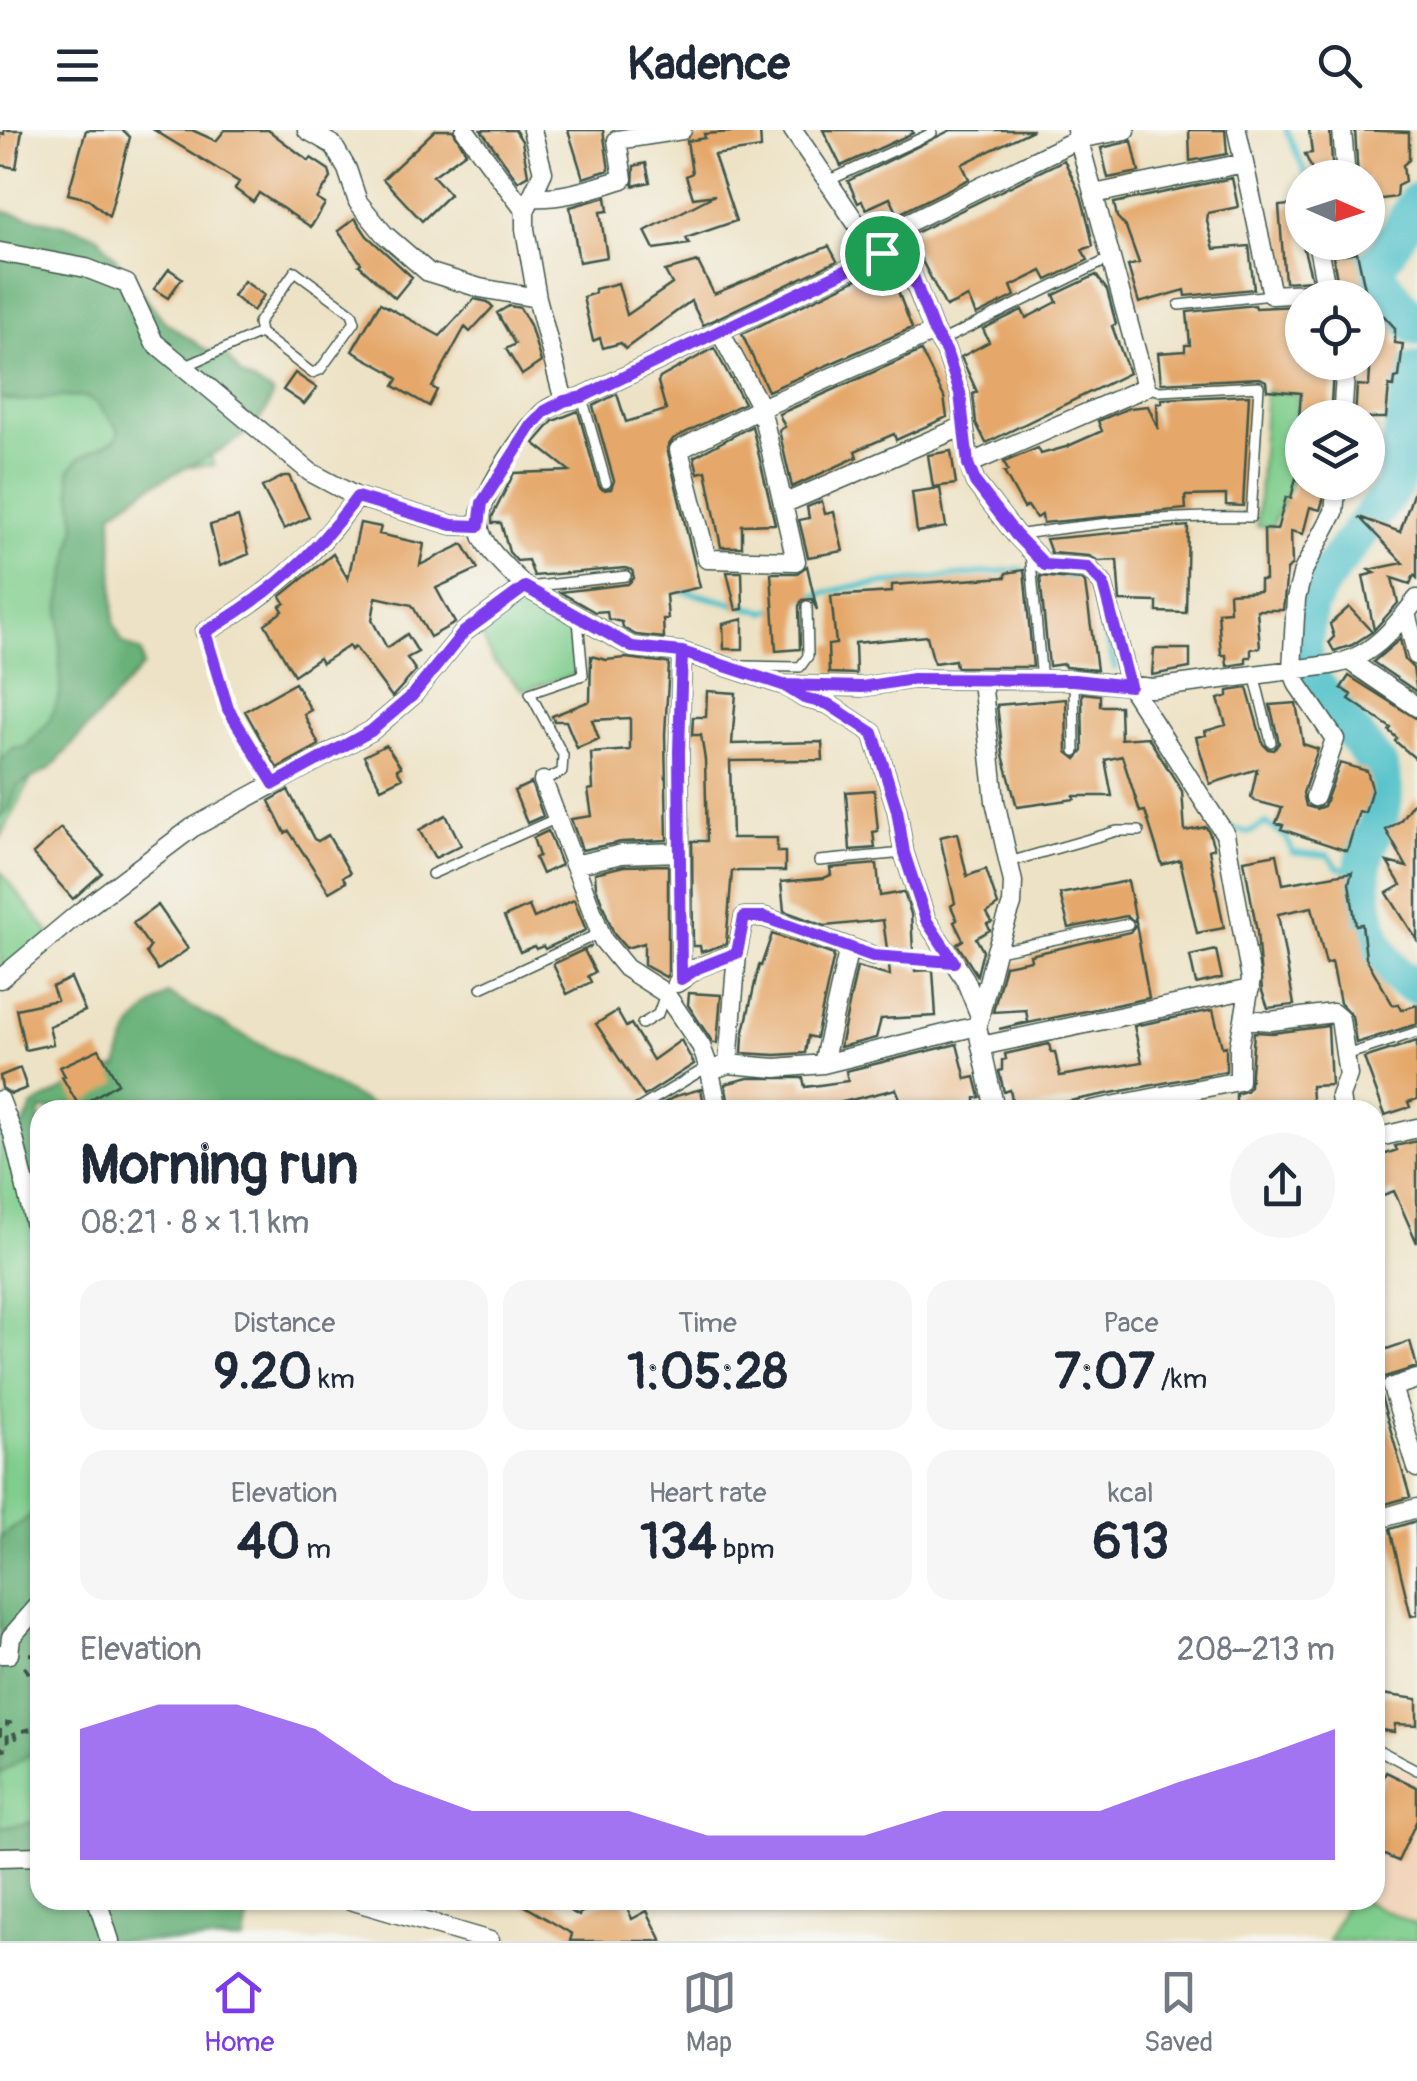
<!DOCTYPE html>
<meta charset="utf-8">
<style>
:root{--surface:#fff;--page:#f6f6f7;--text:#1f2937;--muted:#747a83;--line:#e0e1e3;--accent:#7c3aed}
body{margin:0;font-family:Pangolin,sans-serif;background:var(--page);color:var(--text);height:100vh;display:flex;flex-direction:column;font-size:38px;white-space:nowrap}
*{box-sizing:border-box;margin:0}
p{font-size:32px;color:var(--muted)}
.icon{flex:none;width:55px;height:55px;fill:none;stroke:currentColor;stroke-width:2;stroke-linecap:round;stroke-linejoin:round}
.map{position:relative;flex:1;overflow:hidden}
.sheet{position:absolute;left:30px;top:970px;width:1355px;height:810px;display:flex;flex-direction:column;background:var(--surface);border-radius:30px;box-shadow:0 2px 8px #0004}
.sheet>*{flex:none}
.needle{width:65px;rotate:93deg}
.fabs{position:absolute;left:1285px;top:30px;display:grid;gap:20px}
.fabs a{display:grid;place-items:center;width:100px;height:100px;border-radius:50%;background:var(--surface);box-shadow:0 2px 8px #0004;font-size:50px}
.pin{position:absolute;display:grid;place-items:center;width:85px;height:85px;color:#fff;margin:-42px;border:5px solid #fff;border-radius:50%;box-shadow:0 2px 10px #0007}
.round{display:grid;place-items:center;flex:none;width:105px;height:105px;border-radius:52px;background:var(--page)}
.head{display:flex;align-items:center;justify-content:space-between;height:170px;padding:0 50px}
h1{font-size:55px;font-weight:700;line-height:75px}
.stats{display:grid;grid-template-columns:repeat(3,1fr);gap:15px;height:170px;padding:10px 50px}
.stats div{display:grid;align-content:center;border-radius:25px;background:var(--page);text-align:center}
.stats b{font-size:50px;font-weight:700}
.stats small{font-size:28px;font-weight:400}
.stats p{font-size:28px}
.chart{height:280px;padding:20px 50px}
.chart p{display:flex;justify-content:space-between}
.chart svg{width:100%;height:180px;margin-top:10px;fill:var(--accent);opacity:.7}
header{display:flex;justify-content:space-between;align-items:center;height:130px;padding:0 50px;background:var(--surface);font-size:45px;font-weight:700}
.tabs{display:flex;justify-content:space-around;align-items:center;height:140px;border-top:2px solid var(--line);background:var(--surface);font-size:28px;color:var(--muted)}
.tabs a{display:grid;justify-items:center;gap:5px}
.tabs .current{color:var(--accent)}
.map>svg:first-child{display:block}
.built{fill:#f1d5bc}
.green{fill:#80ce8d;stroke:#508660;stroke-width:2.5}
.forest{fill:#68b178;stroke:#447756;stroke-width:2.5}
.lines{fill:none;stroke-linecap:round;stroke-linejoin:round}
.stream{stroke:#55c3ca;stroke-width:6}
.river{stroke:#55c3ca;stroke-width:38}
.building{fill:#e5a86b}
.lane-casing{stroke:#3e564a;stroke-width:12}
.street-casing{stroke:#3e564a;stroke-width:21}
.path{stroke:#3e564a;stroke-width:4;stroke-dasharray:8 8;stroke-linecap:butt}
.lane{stroke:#fff;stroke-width:9}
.street{stroke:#fff;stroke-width:18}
.route-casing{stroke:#fff;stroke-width:20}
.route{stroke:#7c3aed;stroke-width:12}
</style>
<header><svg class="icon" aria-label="menu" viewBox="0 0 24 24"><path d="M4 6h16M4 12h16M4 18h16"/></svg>Kadence<svg class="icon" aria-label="search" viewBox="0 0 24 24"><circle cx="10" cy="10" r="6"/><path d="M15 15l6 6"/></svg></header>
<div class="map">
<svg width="1417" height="1811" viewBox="0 0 1417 1811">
<rect width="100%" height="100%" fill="#f6f6f2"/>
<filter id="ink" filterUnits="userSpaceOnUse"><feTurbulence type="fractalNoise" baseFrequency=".01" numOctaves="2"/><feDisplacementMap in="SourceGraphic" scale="20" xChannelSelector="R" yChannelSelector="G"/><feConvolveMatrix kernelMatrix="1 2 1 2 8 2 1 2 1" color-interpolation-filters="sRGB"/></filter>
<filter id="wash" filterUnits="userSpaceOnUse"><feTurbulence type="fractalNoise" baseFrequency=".0048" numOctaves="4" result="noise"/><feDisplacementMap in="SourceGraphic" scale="40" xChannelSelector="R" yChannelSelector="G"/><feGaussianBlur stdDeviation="2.25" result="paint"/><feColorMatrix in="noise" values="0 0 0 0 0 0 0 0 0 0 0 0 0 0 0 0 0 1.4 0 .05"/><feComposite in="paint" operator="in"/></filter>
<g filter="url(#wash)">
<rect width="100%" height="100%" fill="#ede2c5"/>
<path class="built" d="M1390,1633l27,12v150l-55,-25h13v-103z"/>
<path class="green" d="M0,107l167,110 47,118 -108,5v220l-61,62 -45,86z
M1266,261l31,3 1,73 -26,60 -15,-1z
M528,466l45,28 5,50 -55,16 -29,-28 -14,-30z
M0,741l51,64 -51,44z
M0,970l40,147v601l-40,1z
M1347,1770h15l55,25v16h-89z"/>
<path class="forest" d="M0,80l80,19 18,7 66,85 42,29 21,6 14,19 32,18c-11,49 -84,70 -122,93 -14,8 -25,18 -39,26l2,112 8,18 19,10 2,14 -92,102 -33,18 -8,22 -10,8v-56l14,-13 10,1 24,-25 12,-28v-91l16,-79 -7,-54 9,-12 38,-20 3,-9c-9,-9 -15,-22 -26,-29 -17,-13 -65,6 -93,-3z
M168,864l212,116h-340v114l-23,-86 16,-32 46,-25 39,-14c6,-36 21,-52 50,-73z
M40,1379v239l-40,26v-236z
M40,1691v79h211l-7,41h-244v-113z"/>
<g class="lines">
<path class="stream" d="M1286,0l22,48
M1345,112l27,28
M1049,448l35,-3 7,6 24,87
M672,458l94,24 14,-6
M806,468l44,-11 173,-18
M1229,698l20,5 17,-10 20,14 7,16 35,2 9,12 26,7"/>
<path class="river" d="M1417,71l-30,51 -15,18 45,57
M1417,240l-12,44 -10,71 -71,94 -15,26 -5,37v17l10,24 65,84c17,48 -15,63 -16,106 -1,39 12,102 54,113"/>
</g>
<g id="blocks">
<path class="building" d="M4,0h18l-6,38 -16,-3v-32l4,1z
M86,0h37l7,7 -21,80 -21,-18 -20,-5z
M154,0h38l24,11 9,-11h43l41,31 2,-3 18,12 2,8 -14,21 8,5 -14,23 -52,-34 -6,9 -18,-13 4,-7z
M435,0h18l13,22 -33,24 17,18 -28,27 -39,-42z
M481,0h34l7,11 6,34 -10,6z
M568,0h35l6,40 -26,8z
M760,0l1,18 -47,7 22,66 -50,17 3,6 -35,5 -9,-18 70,-36 -22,3 -7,-22 6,-3 -5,-32 18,-3 -1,-4z
M823,0h89l1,3 -72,33z
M951,0h82l-71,34 7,15 -71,35 -8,-16 -24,11 -4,-8 -4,2 -10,-22z
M1189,0h36l2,24 -37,7z
M1309,0h21l3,48h-17l-11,-24 7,-1z
M1355,0l54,2v28l-6,5 2,17 -8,4 -1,11 -28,4v-23h-10z
M1132,11l7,31 -31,6 -7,-30z
M1064,30l17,36 8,30 4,20 -11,4 6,10 -41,20 -5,-9 -31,15 4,10 -39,19 -8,-18 -22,10 -37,-71z
M646,33l4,19 -17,4 1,-20z
M1232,48l6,29 -30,6 -1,8 7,28 35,-3 5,43 -68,7 -1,-6 -46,13 -11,-37 11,-3 -13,-36 -9,-10 -3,-14z
M606,67l2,14 -8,1 7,45 -28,5 -9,-55z
M1299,74l3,38 10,38 -27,2 -6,-76z
M355,88l12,18 45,41 -17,21 -36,-33 2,-2 -23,-32z
M829,116l8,15 -134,64 -12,-24 -66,48 -4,-6 -18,5 -3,-10 -7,3 -10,-44 12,-4v-4l23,-6 9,32 45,-31 -7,-13 33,-9 16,32z
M1357,122l10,46h-20l-3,-14 -6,2 -5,-30z
M882,137l13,7 5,10 -4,2 16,42 -144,63 -26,-57z
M169,139l13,9 -14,20 -14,-9z
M1096,145l11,15 9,34 -4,2 17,47 -143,70 -10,-20 -3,-29 4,-2 -16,-35 28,-15 -6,-13 39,-19 4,8 31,-16 -3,-7z
M244,151l20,14 -11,16 -20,-15z
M474,169l14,3 5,5 -23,25 -5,-5 -33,60 5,3 -8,16 -35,-20 4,-7 -8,-7 -38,-21 28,-48 60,33z
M1255,175l1,3 44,-2 2,56h27l4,9 -3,47h-31l2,-25 -34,-3 -1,-9 -6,-3 -99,5 -3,-30 27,-2v-6h5l-3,-33z
M509,176l11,2 10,17 11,37 -19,13 -16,-26 9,-5 -18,-31z
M1368,185l16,1 11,12v15l8,1 -4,33 -4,1 -1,9 -5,-1 -3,32h-31l2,-33 12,1 3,-47h-4z
M714,218l30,55 -71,36 -6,9 33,139 -34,8 2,24h-5l1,19 -28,-3 -13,-7 -1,-6 -14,-3 -1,-8 -12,1 -35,-20 68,-8 6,-6 -2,-8 -7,-2 -91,8 -6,-16 -11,1 -8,-9 -8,-29h-9v-6l22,-44 56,-2 -36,-28 19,-22 25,-10 21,75 4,4 8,-1 3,-8 -21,-75 24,-12 9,28 40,-12 -8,-28 2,-4z
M921,221l23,46 3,20 -51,23 -2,-6 -39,17 2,6 -65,30 -13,-57 6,-3 -6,-13z
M295,243l22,15 -13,16 -21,-14z
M1249,265l-6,111 -17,-1v-10l-41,1 1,13 -143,14 -1,-8 -6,3 -8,-12 -4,2 -20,-36 4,-1 -4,-9 34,-14 3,6 25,-7 36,-16 -4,-10 31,-13 19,-2 10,23 -1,-26h5v-4z
M752,296l23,98 -33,1v22h-21l-15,-76 -8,2 -4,-16z
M951,321l5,33 -23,3 -5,-32z
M284,346h5l20,41 -25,12 -22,-42z
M1296,348l6,4 22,4 -1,14 -3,10 -10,-3 -7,27 -12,-3 1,34 -5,5 -4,40h-26l3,38 -9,1v8h-5v6l-19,3 -1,-11h-5l-3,-43 12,-1 -1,-18 31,-2v-11h5l-1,-51 13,1 9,-33 5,1z
M940,358l6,39 -29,5 -5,-40z
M1414,361l3,1v86l-3,-3 -4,9 -18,-6 6,25 -24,27 -11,-54 12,-3 -6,-3 34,-7 -44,-46 41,15z
M822,371l3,13 9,-2 9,39 -35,6 -9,-37 10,-2 -2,-11z
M238,387l11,37 -29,12 -10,-41z
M360,393l21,4 -2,7 45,10 -4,21 43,-21 15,25 -42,19 19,35 -25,14 -18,-32 -36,-8 -4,23 15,28 20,-14 11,18 -11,6 9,13 -24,26 -37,-50 -4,3 -2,-4 -27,17 -3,-5 -25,17 -29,-51 18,-13 -3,-5 5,-3 -4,-7 52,-42 15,25z
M1188,396l-2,87 -29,-1v-10l-37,-1 -3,-41 -18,1 -10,-5 -38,-3 -5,-14z
M807,436l10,44 -5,-11 -10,1 -3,6 1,43 -24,2 -5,-78h26z
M1024,440l9,97h-77l-1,-7 -21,3 -7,-27 -72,7 1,31 -27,-1 -1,-28 8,-1 -5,-48 61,-4v-7l114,-8v-4z
M727,442h15l1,37 -7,1z
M1040,446l42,4 3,3 12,87 -32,-3 -1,-3 -15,2z
M1349,477l23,25 -20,13 -18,6 -5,-9 5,-5 -4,-13z
M743,489v30h-19l-1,-25z
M1400,509l5,21 8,8 4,24 -44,-30z
M1154,519h36v19l-38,7z
M591,526l15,4 19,-2 44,5 -4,71 2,106 -46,2 -39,8 -11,-31 21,-3 -4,-26 5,-1 -2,-36 39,-3v-32l-38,2 7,19 -22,9 -11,-27h-12l-2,-5 38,-15z
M1349,546l68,43v41l-22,-19 2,-3 -8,-7 2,-3 -42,-29 3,-4 -11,-7z
M295,553l16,27 -7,4 15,31 -42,23 -32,-57z
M1247,558l16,56 5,5 6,1 5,-7 -9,-38 26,-2 7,41 15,5 -15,44 3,13 10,3 8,-3 16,-43 27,8 5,17 -7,25 -6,-2 -12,40 -66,-22 2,-4 -7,-2 6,-15 -27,-7 -4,-4 6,-28 -47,15 -14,-47 10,-2 -1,-4 21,-6 -8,-26 10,-3v-5z
M707,561l29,2 -4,51 90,-2 1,18 -93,1 2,77h45v14h8v19h-53l-6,73 -25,8 -1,-6h-7l-1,-105h15l-2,-81 -4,-25h-9l1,-18h13z
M1082,563l18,2v11h20l1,33 27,-2 34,54 3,40 21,-4 3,5 5,16 -5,2 15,78 -27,5 -17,-73 -18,5 -17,-54 -5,1 -18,-56 -17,4 7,36h-38l1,3 -58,8 -14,-52 -6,-50 69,-6 1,53 9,7 7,-8z
M386,615l15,22 -4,2 5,9 -21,10 -17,-32z
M531,653l12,33 -16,7 -13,-32z
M288,660l26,49 4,2 10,-6 22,38 -7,4 3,5 -17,10 -40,-61 -4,2 -16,-32z
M874,660l4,41 -5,1 2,16 -25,2 -4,-58z
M1417,667v143l-30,-47 14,-8 -14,-23 20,5 -21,-37 14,-9z
M446,685l15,30 -26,13 -16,-28z
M61,698l41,45 -29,26 -40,-45z
M548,701l13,34 -19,9 -7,-16 4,-2 -6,-18z
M957,703l10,43 19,-7 12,36 -11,8 5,9 -5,2 3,6 -14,8 7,13 -6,24 -20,-31 6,-4 -9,-18 3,-2 -6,-14 4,-3 -15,-66z
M1277,724l6,30 69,-12 -3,11 7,42 6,-1 4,34 27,47 6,-1 2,6 16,-5v19l-61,19 -4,-27 -12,-13 -8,-41 -6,2 -14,-57 -34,7 16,91 -26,3 -6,-17 -5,-59 -13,-72z
M877,734l3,32 24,-4 7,22 2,37 -26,-2 -4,-29 -58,6 -41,-15 -3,-29 43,-4 7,-3 -1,-7z
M668,735v109l-2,3 -22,-12v-22l-18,5 -12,-14 -18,-47 -1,-14 29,-7z
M1128,751l8,41 -10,-6 -57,12 -9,-34z
M574,770l12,30 -41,19 -2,-3 -7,3 -2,-3 -14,6 -16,-35 25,-11 5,12z
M158,775l30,44 -30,21 -12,-17 4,-6 -17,-24z
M1136,794l13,74 -150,31 29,-7 -2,-12 -33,2 12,-47 26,-5 -1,-5 100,-23z
M772,804l62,21 -18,83 -8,-2 -3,17 -29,2 -34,-2 1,-17 16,-71 2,1z
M592,816l-8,4 11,22 -7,4 3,6 -24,12 -14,-30z
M1216,820l6,28 -26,6 -6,-28z
M889,835l26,2v4l18,-1 3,46 -55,3 -5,19 -36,9 17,-80 33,9z
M71,848l14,33 -36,15 4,18 -28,6 -9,-41 41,-9 -5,-13z
M689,863l32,2 -4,48h-4l-25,-38z
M1213,880l9,37 4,-1v25l-203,39h-9l-4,-20 -6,2 -5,-21 3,-1v-10l4,-1 -1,-5 44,-10 2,8h4l5,24 82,-14 -8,-36z
M617,881l9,16 5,-3 22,36 28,-20 13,24 -50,32 -48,-72z
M1328,896l3,59 -20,1 2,24h-77v-16l10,-3 4,-5 4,-54 19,1z
M1417,911v58l-9,3 2,5 -25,8 -21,-57z
M957,914l9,35 9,-2 5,20 -5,1v6l-24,6v-3l-46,3 -9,-21 -86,21h-80l-5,-26 23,-6h55l2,9 43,-6 -2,-10z
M99,919l19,34 -39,23 -17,-29 3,-1 -5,-9z
M20,938l7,20 -16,6 -9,-6 -2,-12z
M701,959l4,21h-53l24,-14z
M1417,1011v102l-23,-52 -19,7v-40l22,-8 -2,-4z
M1410,1211l7,26 -42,13v-27z
M1379,1260l31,107 -35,10v-116z
M1416,1391l1,94 -6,1 -21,-87z
M1375,1563l42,6v26l-22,-1 -1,8 -19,-3z
M1386,1642l31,15v33l-19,41 -23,-10v-54z
M515,1770h36l28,16 1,-3 29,-13h15l8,19 15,-8 15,30h-92l2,-7z"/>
</g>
</g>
<g filter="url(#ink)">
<use href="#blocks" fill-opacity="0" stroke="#3e564a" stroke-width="2.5"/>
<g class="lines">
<g class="lane-casing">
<path id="lane" d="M828,51l104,-48
M295,141l57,42 3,9 -35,48 -8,3 -52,-40 -2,-10z
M1179,175l93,-10
M941,211l170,-83
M186,236l74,-33
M582,267l24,86
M1016,405c78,-12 156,-20 235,-18l8,-131 -99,5 -14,-4
M1030,422l12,129
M528,457l98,-11
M741,536l59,1 8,-11 -1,-50
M1254,544l17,68
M1074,550l1,71
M543,651l19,-9 1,-17 -33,-62 53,-18 -5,-55
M819,731l85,-8
M1009,732l108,-31h22
M432,744l123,-55
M998,821l130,-27
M873,826l78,6
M481,858l119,-55
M642,894l16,-10 6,-17
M1346,925l71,-23
M636,980l73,-44
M1375,1618l42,22"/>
</g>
<g class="street-casing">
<path id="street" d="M307,0l26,15 14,24 11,33 26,32 44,38 52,16 57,10
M465,0l60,81
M532,0l11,42 -18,39v18l12,69 27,103
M793,0l76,112 13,11 27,14 25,65 12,19 14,42 9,71 6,18 41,53 29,30 43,3 15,16 27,102 95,148 26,145 -7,40 27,2 62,-8 7,6 8,56 -8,21 2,14
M1237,0l35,165 53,-3
M1342,0l4,48
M1094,64l150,-31
M532,67c31,2 61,-9 91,-18l-6,-39 65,-10
M869,112l209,-103 48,-9
M1317,112l11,56
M0,122l86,16 41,16 27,58 156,130 47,25 95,28 27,1
M719,200l42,78 35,153 -89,-2 -28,-109 82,-42 173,-76
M1342,288l4,-56
M969,334l177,-77 -70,-257
M783,374l181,-78
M525,457l107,60 50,5 101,33 79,2 51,-8 161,1 79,8 177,-23c40,-6 63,-35 87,-66
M1406,483l11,43
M205,502c64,-37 108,-74 152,-135
M1351,532l66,45
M982,551l13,120 18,81 -1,22 -16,47 -19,75 18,84
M784,555l20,13 24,6 45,29 24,77 7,43 22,67 39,59 15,37
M543,651l60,159 23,28 39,25 36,53 9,25 8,39
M1315,667l20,-58 -37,-54 -6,-16 4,-70 7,-28 31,-59 3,-30
M574,735l48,-11 57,-2
M0,849l79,-66 113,-85 179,-97 41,-35 52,-64 61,-45c-15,-17 -43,-38 -46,-62 -3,-23 48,-100 66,-114 11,-8 24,-11 37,-14l300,-144
M681,849l-2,-228 3,-99
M677,853l20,-15 40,-15
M981,916l269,-57
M728,934l9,-111 7,-36h20l109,39
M823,934l26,-117
M720,937l8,-3 48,4 47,-4 154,-38
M0,970l13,34 27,113
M1091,980l148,-29v-36l5,-26
M1375,1008l42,-10
M1417,1249l-25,8 25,81
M1375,1390l42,-12
M0,1524h9l2,-17 29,-33
M0,1727l40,-1
M97,1770l13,41
M350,1770l140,41"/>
</g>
<path class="path" d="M211,521l16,58 38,60
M29,1524l11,1
M24,1537l16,21
M0,1598v12
M0,1617l3,3 5,-1 -1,-26h3l6,15 7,-7 17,-4"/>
<use href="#lane" class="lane"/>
<use href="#street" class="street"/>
</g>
</g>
<g class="lines" filter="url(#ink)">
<g class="route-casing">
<path id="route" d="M882,123l-300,144 -18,4 -19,10 -13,14 -50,78 -3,23 -27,-1 -95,-28c-44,60 -88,98 -152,135l23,77 46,75 97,-53 41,-35 52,-64 61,-45 107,60 50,5 101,33 21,13 24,6 45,29 24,77 7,43 22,67 28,42 -81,-6 -109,-39h-20l-7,36 -39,15 -17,11 -2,-227 3,-100 101,33 79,2 51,-8 161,1 56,6 -27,-102 -15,-16 -43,-3 -29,-30 -41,-53 -7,-18 -8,-71 -14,-42 -12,-19 -25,-66 -27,-13"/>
</g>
<use href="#route" class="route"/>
</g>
</svg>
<div class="fabs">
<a><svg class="needle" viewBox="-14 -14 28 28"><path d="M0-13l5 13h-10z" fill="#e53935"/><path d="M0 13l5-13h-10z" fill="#747a83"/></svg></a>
<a><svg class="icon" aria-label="locate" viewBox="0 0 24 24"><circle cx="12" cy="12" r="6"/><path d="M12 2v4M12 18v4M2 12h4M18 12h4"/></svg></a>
<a><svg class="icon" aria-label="layers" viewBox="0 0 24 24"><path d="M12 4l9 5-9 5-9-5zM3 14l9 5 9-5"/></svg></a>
</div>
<div class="pin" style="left:882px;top:123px;background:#1e9e55"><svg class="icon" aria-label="arrive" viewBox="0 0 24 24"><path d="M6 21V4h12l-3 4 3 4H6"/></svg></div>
<section class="sheet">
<div class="head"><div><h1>Morning run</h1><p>08:21 · 8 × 1.1 km</p></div><a class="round"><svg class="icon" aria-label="share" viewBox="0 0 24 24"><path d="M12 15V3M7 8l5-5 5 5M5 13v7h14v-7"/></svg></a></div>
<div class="stats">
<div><p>Distance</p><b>9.20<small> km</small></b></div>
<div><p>Time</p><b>1:05:28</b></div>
<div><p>Pace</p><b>7:07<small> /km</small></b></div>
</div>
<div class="stats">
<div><p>Elevation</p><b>40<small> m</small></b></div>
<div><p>Heart rate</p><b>134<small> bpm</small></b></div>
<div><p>kcal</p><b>613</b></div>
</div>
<div class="chart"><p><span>Elevation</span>208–213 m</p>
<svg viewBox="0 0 160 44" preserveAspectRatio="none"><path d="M0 44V12L10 6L20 6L30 12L40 25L50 32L60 32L70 32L80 38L90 38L100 38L110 32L120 32L130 32L140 25L150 19L160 12V44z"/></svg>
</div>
</section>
</div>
<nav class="tabs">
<a class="current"><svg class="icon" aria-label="home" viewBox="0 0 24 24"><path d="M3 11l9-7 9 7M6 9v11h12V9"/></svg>Home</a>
<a><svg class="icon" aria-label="map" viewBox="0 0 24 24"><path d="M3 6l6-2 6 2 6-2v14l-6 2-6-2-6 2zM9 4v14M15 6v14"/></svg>Map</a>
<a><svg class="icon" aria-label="saved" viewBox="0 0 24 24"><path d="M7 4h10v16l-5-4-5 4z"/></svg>Saved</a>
</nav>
